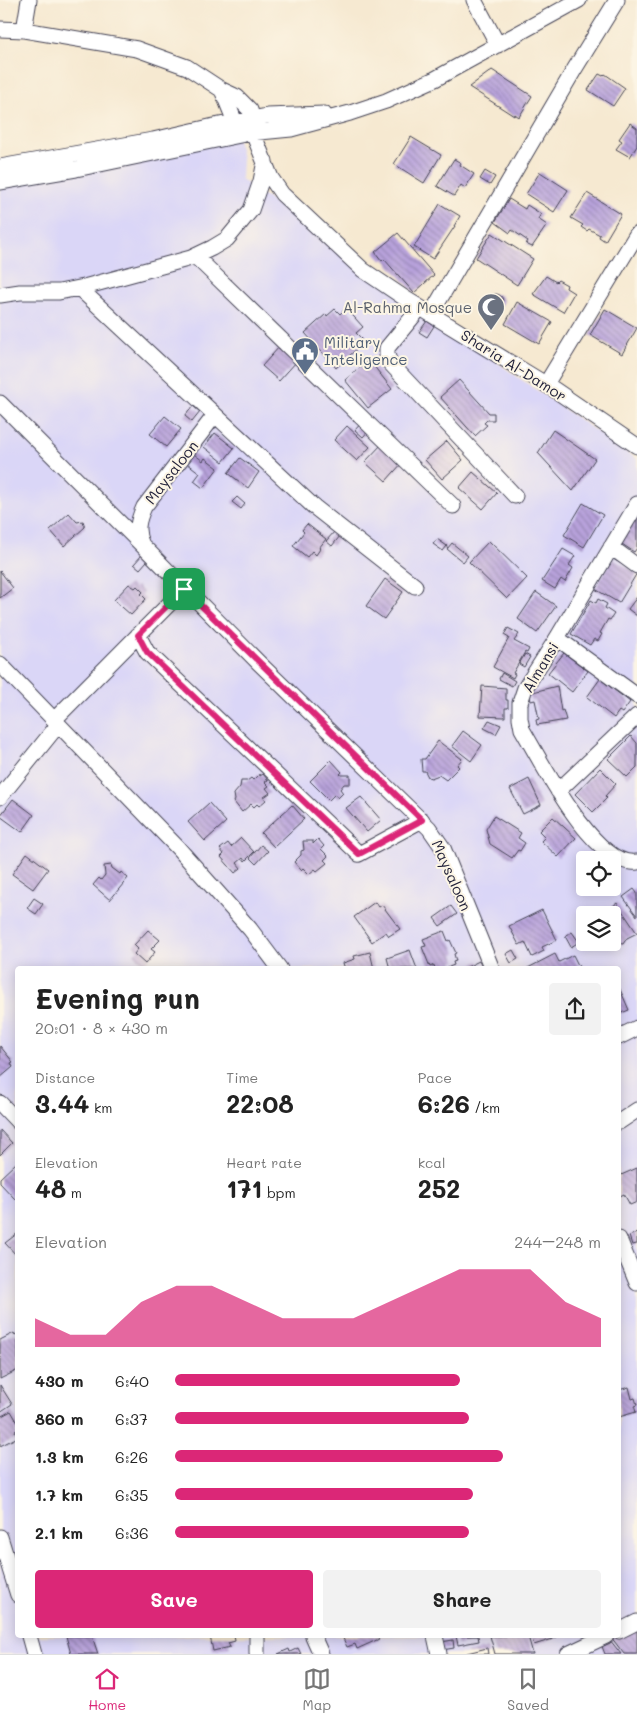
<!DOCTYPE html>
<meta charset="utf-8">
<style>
:root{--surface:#fff;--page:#f2f2f2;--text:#222;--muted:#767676;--line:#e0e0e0;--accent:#db2777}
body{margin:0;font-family:Mali,sans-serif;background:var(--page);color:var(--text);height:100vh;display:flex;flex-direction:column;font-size:19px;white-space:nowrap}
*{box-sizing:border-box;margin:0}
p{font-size:16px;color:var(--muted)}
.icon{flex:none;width:28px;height:28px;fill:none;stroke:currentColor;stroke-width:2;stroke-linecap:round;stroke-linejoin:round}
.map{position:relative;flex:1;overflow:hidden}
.details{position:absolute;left:15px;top:966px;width:606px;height:672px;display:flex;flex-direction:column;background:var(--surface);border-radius:5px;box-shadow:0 2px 12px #0003}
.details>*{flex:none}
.fabs{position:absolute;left:576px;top:851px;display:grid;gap:10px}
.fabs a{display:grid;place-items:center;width:45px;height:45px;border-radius:5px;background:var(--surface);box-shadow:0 2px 12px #0003;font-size:25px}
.pin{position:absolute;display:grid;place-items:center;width:42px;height:42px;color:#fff;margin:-21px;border-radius:10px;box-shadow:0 2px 8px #0006}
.round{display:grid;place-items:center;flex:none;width:52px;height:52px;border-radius:5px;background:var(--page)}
.summary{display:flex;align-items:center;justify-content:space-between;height:85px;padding:0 20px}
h1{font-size:28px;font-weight:700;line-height:38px}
.metrics{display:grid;grid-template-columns:repeat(3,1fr);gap:8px;height:85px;padding:5px 20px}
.metrics div{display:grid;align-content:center}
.metrics b{font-size:25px;font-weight:700}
.metrics small{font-size:14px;font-weight:400}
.metrics p{font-size:14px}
.chart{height:140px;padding:10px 20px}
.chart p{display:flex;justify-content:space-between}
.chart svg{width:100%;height:90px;margin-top:5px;fill:var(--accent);opacity:.7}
.cta{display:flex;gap:10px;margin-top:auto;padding:10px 20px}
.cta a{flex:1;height:58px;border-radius:5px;background:var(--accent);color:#fff;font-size:20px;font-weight:700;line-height:58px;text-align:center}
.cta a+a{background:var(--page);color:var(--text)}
ul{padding:0 20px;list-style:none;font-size:16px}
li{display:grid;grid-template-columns:80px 60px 1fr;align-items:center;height:38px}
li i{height:12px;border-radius:6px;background:var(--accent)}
.dock{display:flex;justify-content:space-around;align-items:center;height:70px;border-top:1px solid var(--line);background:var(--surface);font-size:14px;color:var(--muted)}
.dock a{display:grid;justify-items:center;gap:2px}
.dock .current{color:var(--accent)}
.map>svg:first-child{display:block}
.built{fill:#dad6f7;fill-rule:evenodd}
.building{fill:url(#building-back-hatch)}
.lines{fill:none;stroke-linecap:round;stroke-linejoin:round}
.minor-casing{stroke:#424052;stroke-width:17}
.minor{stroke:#fff;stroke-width:15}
.route-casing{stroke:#fff;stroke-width:10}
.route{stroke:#db2777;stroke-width:6}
.labels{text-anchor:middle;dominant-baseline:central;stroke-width:4;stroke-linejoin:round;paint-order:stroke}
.worship-label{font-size:15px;fill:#5b616d;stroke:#fcf5e5;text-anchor:end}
.service-label{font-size:15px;fill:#4e5e75;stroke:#fcf5e5;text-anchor:start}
.street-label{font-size:15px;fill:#22223b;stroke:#fcf5e5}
</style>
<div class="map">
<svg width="637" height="1654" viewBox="0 0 637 1654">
<defs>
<pattern id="building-back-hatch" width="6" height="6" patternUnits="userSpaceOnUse" patternTransform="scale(1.25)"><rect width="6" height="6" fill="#b8a2db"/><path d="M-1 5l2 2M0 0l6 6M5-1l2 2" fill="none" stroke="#9584b3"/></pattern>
</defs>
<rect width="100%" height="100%" fill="#fcf5e5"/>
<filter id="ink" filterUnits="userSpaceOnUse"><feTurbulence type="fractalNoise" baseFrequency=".02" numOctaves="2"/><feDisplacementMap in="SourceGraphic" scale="10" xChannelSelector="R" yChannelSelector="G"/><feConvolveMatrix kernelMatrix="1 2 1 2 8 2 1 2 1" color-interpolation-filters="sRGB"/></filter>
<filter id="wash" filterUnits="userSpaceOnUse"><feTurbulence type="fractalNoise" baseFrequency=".0096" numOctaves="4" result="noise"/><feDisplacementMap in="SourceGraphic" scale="20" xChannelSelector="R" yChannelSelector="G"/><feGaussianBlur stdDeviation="1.12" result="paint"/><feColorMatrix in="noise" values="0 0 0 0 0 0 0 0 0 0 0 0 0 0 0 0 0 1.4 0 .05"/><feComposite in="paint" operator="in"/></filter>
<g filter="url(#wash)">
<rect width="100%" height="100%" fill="#f6e9d1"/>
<path class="built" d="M236,133l6,25 -1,21 278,199 118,81v1195h-637v-1482zM585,860h27v28h-27zM585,915h27v27h-27zM18,969h601v667h-601z"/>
<g id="blocks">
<path class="building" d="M492,70l40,26 -13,21 -4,-3 -1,2 -45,-29z
M599,74l4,2 2,-2 20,14 -12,18 -25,-16z
M630,123l7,5v18l-7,11 -14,-8 6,-8 -3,-2z
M411,137l30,18 -17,28 -30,-19z
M454,159l7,4 -1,2 14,9 -9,14 -4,-3 -7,11 -17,-10z
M485,171l10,6 -5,8 -10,-6z
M540,172l28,18 -14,22 -28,-18z
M587,193l34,21 -16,27 -6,-4 1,-2 -11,-6 -2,2 -6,-4 2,-2 -12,-7z
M509,199l16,10 2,-4 14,9 -3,5 9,6 -15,22 -6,-3 2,-3 -16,-11 -2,3 -15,-11z
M440,204l20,12 -6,10h1l-22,33 -19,-12z
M398,233l36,42 -20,18 -30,-34 -2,2 -7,-9z
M492,233l41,26 -16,26 -41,-27z
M546,276l10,6 2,-2 9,5 -1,3 8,5 -11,19 -30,-18z
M489 301a7 7 0 1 1 14 0a7 7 0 1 1-14 0Z
M517,302l35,20 -13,22 -34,-20z
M346,308l17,19 -7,6 6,6 -5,5 3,2 -24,22 -31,-35 21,-19 1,2 8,-7 5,5z
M605,309l32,19 -15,26 -32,-19z
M427,321l7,5 -7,11 -8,-5z
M280,346l17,15 -18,20 -17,-15z
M369,360l23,29 -24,19 -23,-28z
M459,380l30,33h5v7h-7l-3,3 3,2 -12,11 -35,-39z
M193,406l7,6 -8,10 -7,-6z
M165,416l16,13 -15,18 -16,-13z
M363,421l8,7 -8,9 -8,-7z
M347,426l23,21 -13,14 -23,-21z
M553,430l42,29 -22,32 -35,-38z
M215,433l19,15 -11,14 -19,-15z
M447,441l16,19 -21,19 -17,-19z
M383,443l20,19 -17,19 -21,-19z
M190,451l13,10 2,-3 13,10 -15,20 -9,-7 6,-8 -17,-13z
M240,458l19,14 -11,16 -20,-15z
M473,472l24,21 -14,16 -24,-21z
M237,497l8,7 -4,5 -9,-7z
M583,503l20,12 -19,32 -20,-12z
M69,513l8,9 6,-1 2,6 -21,19 -14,-16z
M637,516v32l-3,4 -15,-10z
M307,524l19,15 -7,9 1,1 -4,6 -4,-4 -5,6 -14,-11 11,-14 -2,-2z
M335,531l5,5 -8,10 -6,-5z
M437,539l10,7 -4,5 -10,-7z
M489,541l38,37 -20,21 -38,-37z
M452,543l16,13 -5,6 -16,-13z
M563,549l12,7 -6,9 4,3 -8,14 -4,-3 -6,10 -13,-8z
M142,555l5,6 -7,8 -6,-5z
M613,559l24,14 -18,30 -24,-14z
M0,571l13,17 -13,10z
M385,579l18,13 -19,27 -18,-13z
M129,584l6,4 2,-2 6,6 -2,2 5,5 -15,16 -17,-15z
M536,592l20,14 -19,27 -19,-14z
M637,597v19l-9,-7z
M598,599l9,5 -2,4 9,6 -4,6 -2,-1 -8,14 2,1 -4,7 -4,-2 -4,6 -19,-11 20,-34 5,3z
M508,628l11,6 -5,7 15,8 -2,4 -2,-1 -12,21 2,1 -2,4 -20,-11 16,-29 -5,-3z
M564,653l24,18 -16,21 -24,-19z
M525,654l5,3 -6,10 -5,-3z
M502,673l13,8 -3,5 -13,-7z
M600,679l30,23 -8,11 -3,-2 -5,7 -27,-21z
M482,686l24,2v12h2v8h-3v9l-25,-1z
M557,686l4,25 2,-1 3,10 -29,5 -1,-5 3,-1 -4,-19 -4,1 -2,-8z
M489,720l12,5 -5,9 -12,-6z
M463,731l19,14 -11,16 -19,-15z
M631,736l6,7v24l-10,10 -19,-18z
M438,741l24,18 -5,6 2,2 -13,13 -7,-5 -8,3 -3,-1 -3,-6h-3l-1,-12h4z
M331,760l11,12 -2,2 1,1h9v9h-6l-4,5 3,4 -5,5 -3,-4 -6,6 -19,-19z
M600,768l16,16 -11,12 2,2 -14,14 -18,-18z
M259,774l1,2 3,-2 5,6 -3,2 4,4 -3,2 4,5 -6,4 2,3 -7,6 -2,-2 -3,3 -3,-3 -9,8 -8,-10 1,-2 -1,-6 6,-7 1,-6h6l4,-3 2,2z
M529,779l12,26 -18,9 -13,-25z
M361,797l20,23 -14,12 -21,-24z
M13,799l21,16 -12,17 -22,-16z
M209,803l17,19 -21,19 -17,-19z
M292,805l12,14 -30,28 -13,-14z
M494,816l27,17 -3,5 7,5 -5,8 -2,-1 -6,8 -22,-14 -4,-15z
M553,817l23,21 -18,19 -17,-16 4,-4 -6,-6z
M241,838l13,14 -9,9 -2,-3 -6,5 4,5 -6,5 -14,-16 3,-3 -4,-5 8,-6 3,4z
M318,839l6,7 -3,3 7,7 -4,4 3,3 -10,8 -2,-2 -6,5 -6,-6 -2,2 -7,-8 7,-7v-4l3,-1 -1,-9h10v3z
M261,845l7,6 -12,13 -6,-6z
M27,853l21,16 -15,20 -21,-15z
M111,865l1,3 8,6 1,-2 7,6 -18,22 -17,-15 6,-7 2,2 4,-5 -1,-9z
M634,889l3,4v23l-14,-19z
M34,898l9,6 -7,10 -9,-6z
M375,902l4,5 3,-2 18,24 -11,7 -3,-4 -14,10 -18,-25z
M617,903l20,30 -10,5 -4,6 -6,-1 -8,4 -3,-5h6v-27h-11z
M451,906l6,8 -17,12 -6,-8z
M542,910l15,30 -15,7 2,4 -12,6 -7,-15 -6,3 -10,-19z
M148,930l12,10 -9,9 4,3 -10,12 -11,-10 4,-5 -4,-4z
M444,931l4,10 2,-1 6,13 -2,1 2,7 -3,1 1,3 -10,4h-9l-1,-4 -4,2 -8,-20 4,-1 -3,-7z
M572,932l7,10 -8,5 -6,-11z
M410,950l7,19h-27l-3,-11z
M513,950l5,9 -7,4 -5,-9z
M370,952l4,17h-29l-2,-6 12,-4 -1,-3z
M555,954l4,8 14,-7 7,14h-54z
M479,961l4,8h-20z
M619,987l10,23 -10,4z
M0,1046l13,16 -2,1 2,4 -13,11z
M0,1130l12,13 -12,12z
M16,1163l2,2v31l-3,3 -15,-16v-5z
M637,1168v34l-7,3 -6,-11 -4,2 -1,-3v-17z
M18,1233v24l-13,-14z
M637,1233v11l-5,1 -3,-9z
M14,1333l1,2 3,-2v37l-18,9v-39z
M0,1385l12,19 -12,8z
M629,1387l3,12 3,-1 2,7 -3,1 2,6 -17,5v-27z
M11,1411l7,12v7l-3,1 3,6 -18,9v-29z
M637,1629v25h-13l-13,-17 8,-1z
M66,1636h26l6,18h-27z
M210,1636h24l1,5 -7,2 2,4 -17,4z
M342,1636h35l2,3 -22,10 -2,-5 -8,3z
M456,1636h22l1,5 -21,4z
M490,1636h38l5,18h-38z
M531,1636h24l1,2 -22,7z
M453,1640l1,8 -12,2 -1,-8z
M610,1640l11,14h-16l-4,-10z
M298,1648l3,6h-23l11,-5 1,3z
M487,1648l1,6h-21v-1z"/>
</g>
</g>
<g filter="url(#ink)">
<use href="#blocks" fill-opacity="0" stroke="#424052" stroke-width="1"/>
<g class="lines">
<g class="minor-casing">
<path id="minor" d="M474,0l24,45
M0,29l24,1 113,19 50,18 35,23 15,7 13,13 3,9v14l18,45 11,16 81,76 43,29 149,91 82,56
M24,30l5,-30
M222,90l13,32 8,5
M0,167l153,-27 61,-14 53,-10 57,-2
M0,182l76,-13 174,-36 41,-4 59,-16 36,-12 49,-22 144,-79
M195,256l258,250
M79,288l234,218 102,80
M0,295l20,-3h39l25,-5 107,-29 21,-10 15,-9 24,-29 10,-29 4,-20
M420,308l-33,40v7l3,8 125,133
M431,314l143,-244 43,-70
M546,384l91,-150
M0,403l141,141
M215,415l-71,92c-6,13 -9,24 -2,38l117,118 170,165 14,20 49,121
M637,504l-80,134 -32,50 -5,15v15l2,11c19,32 73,140 115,133
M611,547l26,19
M138,635l9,17 212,202 63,-34
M557,638l80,58
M0,664l178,184 72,81 30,40
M54,720l130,-131
M558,791l79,-75
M0,797l58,-72
M619,1037l18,-9
M0,1103l18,19
M619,1122l18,-12
M619,1239l18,44
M0,1537l18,58
M619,1631l18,-9
M29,1636l5,18
M313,1636l8,18
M435,1636l4,18
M257,1654v-18
M568,1654l38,-18"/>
</g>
<use href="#minor" class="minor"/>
</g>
</g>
<g class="lines" filter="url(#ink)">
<g class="route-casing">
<path id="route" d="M184,589l238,231 -63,34 -212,-202 -9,-17z"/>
</g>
<use href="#route" class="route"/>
</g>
<defs>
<g id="mosque-pin" transform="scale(1.4375)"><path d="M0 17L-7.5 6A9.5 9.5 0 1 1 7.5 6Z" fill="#6b7280" stroke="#fcf5e5"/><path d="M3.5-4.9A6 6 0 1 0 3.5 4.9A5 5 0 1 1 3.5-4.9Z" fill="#fff"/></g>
<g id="civic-pin" transform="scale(1.4375)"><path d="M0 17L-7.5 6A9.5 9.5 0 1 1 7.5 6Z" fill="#5c6f8a" stroke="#fcf5e5"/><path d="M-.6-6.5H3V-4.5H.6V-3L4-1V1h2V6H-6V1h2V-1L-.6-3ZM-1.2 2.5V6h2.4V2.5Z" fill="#fff"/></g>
</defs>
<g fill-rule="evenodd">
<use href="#mosque-pin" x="491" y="307"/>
<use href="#civic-pin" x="305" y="351"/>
</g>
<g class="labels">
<g class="worship-label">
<text x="472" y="307">Al-Rahma Mosque</text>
</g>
<g class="service-label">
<text x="324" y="342">Military<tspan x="324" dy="17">Inteligence</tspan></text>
</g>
<g class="street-label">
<text transform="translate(514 365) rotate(32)">Sharia Al-Damor</text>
<text transform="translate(171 472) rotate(-52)">Maysaloon</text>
<text transform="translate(540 667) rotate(-59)">Almansi</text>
<text transform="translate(452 875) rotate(66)">Maysaloon</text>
</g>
</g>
</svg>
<div class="fabs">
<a><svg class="icon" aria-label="locate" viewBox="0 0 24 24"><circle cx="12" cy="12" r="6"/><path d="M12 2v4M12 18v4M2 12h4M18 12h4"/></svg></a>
<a><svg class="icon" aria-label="layers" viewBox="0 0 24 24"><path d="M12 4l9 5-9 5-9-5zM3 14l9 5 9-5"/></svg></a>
</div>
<div class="pin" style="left:184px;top:589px;background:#1e9e55"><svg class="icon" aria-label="arrive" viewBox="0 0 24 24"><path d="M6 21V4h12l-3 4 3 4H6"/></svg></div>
<section class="details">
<div class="summary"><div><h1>Evening run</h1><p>20:01 · 8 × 430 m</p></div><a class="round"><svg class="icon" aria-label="share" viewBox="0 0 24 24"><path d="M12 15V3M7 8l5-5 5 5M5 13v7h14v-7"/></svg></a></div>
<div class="metrics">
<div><p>Distance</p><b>3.44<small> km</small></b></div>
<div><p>Time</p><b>22:08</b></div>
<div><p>Pace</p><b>6:26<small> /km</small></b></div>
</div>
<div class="metrics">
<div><p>Elevation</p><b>48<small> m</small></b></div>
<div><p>Heart rate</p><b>171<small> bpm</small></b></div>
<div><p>kcal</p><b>252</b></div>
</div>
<div class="chart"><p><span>Elevation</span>244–248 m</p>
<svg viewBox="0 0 160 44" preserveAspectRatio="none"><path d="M0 44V30L10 38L20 38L30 22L40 14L50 14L60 22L70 30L80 30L90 30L100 22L110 14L120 6L130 6L140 6L150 22L160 30V44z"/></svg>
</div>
<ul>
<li><b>430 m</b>6:40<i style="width:67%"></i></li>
<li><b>860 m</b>6:37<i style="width:69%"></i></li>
<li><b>1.3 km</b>6:26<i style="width:77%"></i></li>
<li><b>1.7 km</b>6:35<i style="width:70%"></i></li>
<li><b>2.1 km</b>6:36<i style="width:69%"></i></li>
</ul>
<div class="cta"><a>Save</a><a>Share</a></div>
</section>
</div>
<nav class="dock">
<a class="current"><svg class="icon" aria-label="home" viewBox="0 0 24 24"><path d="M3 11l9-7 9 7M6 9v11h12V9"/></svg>Home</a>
<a><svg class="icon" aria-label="map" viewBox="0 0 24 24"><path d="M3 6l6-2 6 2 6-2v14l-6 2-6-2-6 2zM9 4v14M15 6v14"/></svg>Map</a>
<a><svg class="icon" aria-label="saved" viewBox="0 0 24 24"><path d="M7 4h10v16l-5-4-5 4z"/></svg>Saved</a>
</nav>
